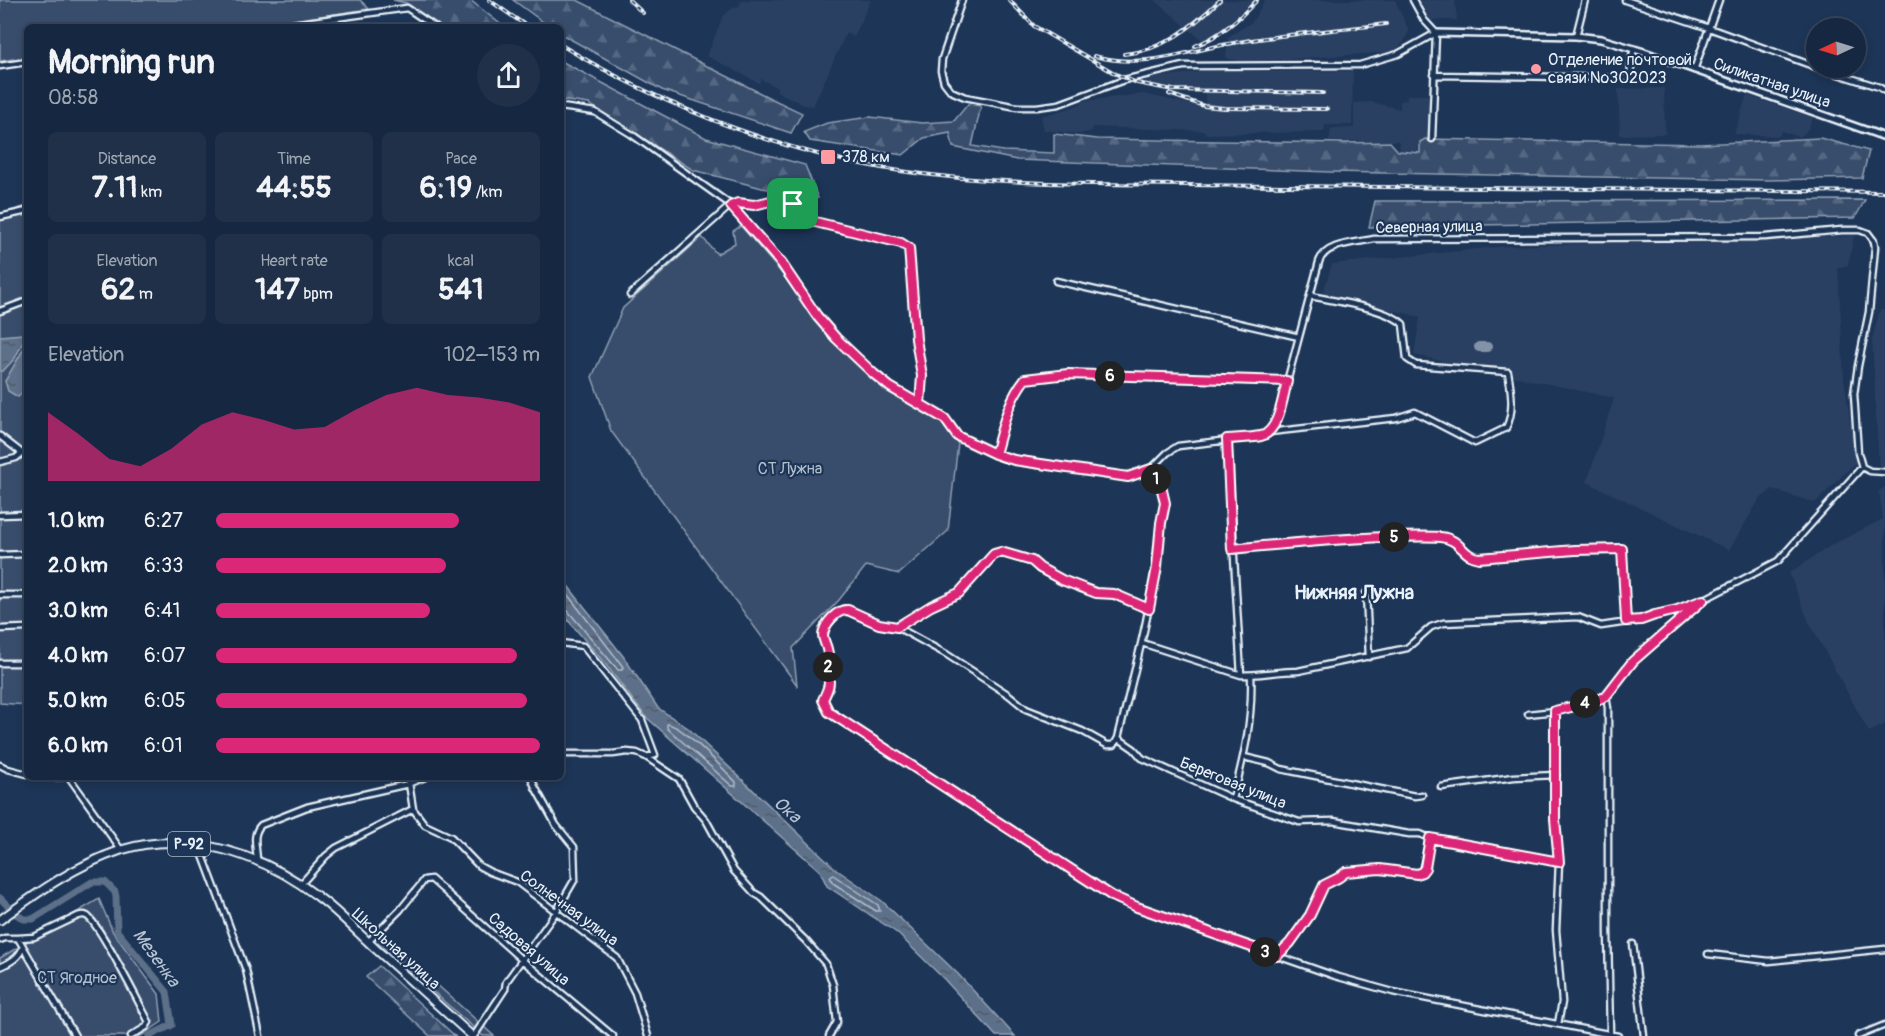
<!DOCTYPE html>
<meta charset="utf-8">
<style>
:root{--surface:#162841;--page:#1f3048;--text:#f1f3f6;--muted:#9ea6b1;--line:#35445a;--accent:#db2777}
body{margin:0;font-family:Pangolin,sans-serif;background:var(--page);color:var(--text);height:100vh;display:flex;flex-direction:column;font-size:22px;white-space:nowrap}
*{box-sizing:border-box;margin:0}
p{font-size:20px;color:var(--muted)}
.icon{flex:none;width:33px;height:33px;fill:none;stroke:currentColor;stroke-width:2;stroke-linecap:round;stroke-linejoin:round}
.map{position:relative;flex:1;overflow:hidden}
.drawer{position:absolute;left:24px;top:24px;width:540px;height:756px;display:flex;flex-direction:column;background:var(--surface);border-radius:9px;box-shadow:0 3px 9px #0003,0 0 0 2px var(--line)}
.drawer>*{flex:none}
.needle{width:39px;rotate:266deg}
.fabs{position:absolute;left:1806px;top:18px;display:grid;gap:12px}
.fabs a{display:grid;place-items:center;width:60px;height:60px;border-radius:50%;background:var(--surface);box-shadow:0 3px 9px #0003,0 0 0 2px var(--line);font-size:30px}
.pin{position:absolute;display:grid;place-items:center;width:51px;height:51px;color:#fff;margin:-26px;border-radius:12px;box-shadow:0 3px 9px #0006}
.km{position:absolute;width:30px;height:30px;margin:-15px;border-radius:50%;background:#222;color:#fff;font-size:16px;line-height:30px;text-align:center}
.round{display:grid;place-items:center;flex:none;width:63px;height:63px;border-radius:32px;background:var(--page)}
.overview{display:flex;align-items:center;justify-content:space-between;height:102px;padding:0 24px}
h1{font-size:33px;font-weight:800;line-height:45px}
.metrics{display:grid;grid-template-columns:repeat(3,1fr);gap:9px;height:102px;padding:6px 24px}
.metrics div{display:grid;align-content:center;border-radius:9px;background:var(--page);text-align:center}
.metrics b{font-size:30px;font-weight:800}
.metrics small{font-size:16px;font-weight:400}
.metrics p{font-size:16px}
.chart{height:168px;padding:12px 24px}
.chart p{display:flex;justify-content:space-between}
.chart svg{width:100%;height:108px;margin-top:6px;fill:var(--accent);opacity:.7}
ul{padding:0 24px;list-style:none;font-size:20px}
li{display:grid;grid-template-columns:96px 72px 1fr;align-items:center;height:45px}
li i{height:15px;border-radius:8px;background:var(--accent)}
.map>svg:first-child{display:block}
.built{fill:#2a4162}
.forest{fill:url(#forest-firs);stroke:#909fb2;stroke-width:1.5}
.garden{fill:#374d6c;stroke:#909fb2;stroke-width:1.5}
.water{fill:url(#water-ripples);stroke:#95a4b5;stroke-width:1.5}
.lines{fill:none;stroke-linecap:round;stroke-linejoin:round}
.shore{stroke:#b0bdcc;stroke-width:1.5}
.river{stroke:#5d7089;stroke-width:7}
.taxiway{stroke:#8293a8;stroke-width:10}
.minor-casing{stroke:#e8f1f8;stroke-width:9}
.tertiary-casing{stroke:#e8f1f8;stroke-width:10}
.primary-casing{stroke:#e8f1f8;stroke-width:11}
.minor{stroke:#1d3557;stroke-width:4.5}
.tertiary{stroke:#1d3557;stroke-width:5}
.primary{stroke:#1d3557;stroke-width:7}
.rail-casing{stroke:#e8f1f8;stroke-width:4}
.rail{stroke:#1d3557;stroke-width:1.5;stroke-dasharray:4.5;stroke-linecap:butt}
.route-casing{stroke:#fff;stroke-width:12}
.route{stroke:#db2777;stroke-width:8}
.poi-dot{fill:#ff9aa2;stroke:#1d3557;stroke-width:2}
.labels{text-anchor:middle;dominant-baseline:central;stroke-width:4.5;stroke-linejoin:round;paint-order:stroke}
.shield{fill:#1d3557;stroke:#abb9c8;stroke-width:1.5}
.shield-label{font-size:15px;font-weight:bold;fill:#e8f1f8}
.poi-label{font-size:16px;fill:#e8f1f8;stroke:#1d3557;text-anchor:start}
.street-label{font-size:16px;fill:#e8f1f8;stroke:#1d3557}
.park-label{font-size:16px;fill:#b3c0ce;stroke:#1d3557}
.water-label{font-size:18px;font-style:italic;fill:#b7c4d1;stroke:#1d3557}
.quarter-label{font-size:20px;font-weight:bold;fill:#e8f1f8;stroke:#1d3557}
</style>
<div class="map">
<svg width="1885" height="1036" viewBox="0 0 1885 1036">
<defs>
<pattern id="forest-firs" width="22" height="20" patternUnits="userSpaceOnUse" patternTransform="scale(1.5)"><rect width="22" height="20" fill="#374d6c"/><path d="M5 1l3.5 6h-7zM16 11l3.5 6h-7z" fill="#546782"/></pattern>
<pattern id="water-ripples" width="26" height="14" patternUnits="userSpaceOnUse" patternTransform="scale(1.5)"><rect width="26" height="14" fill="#5d7089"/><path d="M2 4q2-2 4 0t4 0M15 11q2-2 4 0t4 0" fill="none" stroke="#505a66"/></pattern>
</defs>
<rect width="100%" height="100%" fill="#1d3557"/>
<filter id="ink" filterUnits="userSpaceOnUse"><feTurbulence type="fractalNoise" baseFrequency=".0167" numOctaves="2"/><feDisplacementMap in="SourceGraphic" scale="12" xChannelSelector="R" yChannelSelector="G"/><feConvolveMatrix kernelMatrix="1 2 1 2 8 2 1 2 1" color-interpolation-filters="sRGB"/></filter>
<g filter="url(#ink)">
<path class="built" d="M742,0h129l-17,37 -8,-4 -33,73 -9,-1 -28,-14 2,-3 -17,-9 -2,4 -52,-27 16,-40 11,-9 4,1z
M1155,0h98l-29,28 -21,13z
M1265,0h130l14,31 -6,12 -10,9 -148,10 -19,-4 2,-21 24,-15z
M1420,0h35l2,20h-27z
M1206,71h147l-1,54h-27l-1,7 -118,2 -1,-3 -113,-4 1,4 -14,3 -35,-4 -3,-14 30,-8 12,-5v-2l61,-7 61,14v-20h-40l-20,-4v-5z
M1664,88l1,46 -45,1 -2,-46z
M1407,95h22v51h-11v6h-18l-1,-11h-70l2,-12 23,-1v-25l17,-1 29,7v-8l7,-1z
M1747,95l66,23 -5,11 -8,8 -19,-6 -2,5 -45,-2z
M1854,236l-6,29 -10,3 6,111 12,83 -41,41 -43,-14 -13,11 -30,50 -142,-68 27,-84 -200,-43 6,-38 -97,-24 9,-29 175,-18z
M1880,310h5v159h-6l-7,-130z
M1885,487v237l-16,8 -60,-110 -20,-49 41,-27 53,-27 -4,-28z"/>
<path class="forest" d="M393,0h77l34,27h-62l-36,-24z
M513,0h64l193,98 32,15 -11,20 -129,-43 -101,-56v-7h-11z
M561,61l145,77 99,27 13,33 -56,-10 -69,-18 -104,-66 -28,-4z
M968,104l13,2 -9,40 31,5 51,2v-19l43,5 247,4 46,-1 8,9 22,2v-11l5,-3 275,5 120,-6 49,13 -7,27 -94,2 -438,-8 -313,-12 -64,-13 -3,-14 -26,5 -21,17 -93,-14 -6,-9 23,-9 43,-6 52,6 32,-2z
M1865,200l-10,18 -486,9 6,-26z
M385,938l109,98h-11l-105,-93z
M379,966l76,70h-25l-64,-59z"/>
<path class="garden" d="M0,0h360l9,9 -126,18h-216v30l-27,4z
M27,206v499l-27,-2v-489z
M741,226l56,65 22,34 17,19 13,10 20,21 72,45 17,23 -10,88 -49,43 -33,-8 -27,34 -46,48 4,37 -186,-254 -19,-54 31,-69 79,-71 15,17 18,-11 -2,-12z
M99,899l14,33 46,62 3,28 -21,14h-141v-78z"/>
<path class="water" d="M23,334l3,2 -11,22 -12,13h-3v-35z
M27,343v44l-9,10 -10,-6 -3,-10z
M561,577l62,79 35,52 30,20 149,142 45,31 76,73 57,62h-19l-52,-57 -47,-46 -70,-47 -7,-15 -174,-154 -40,-52 -45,-53z"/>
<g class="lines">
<path class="shore" d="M561,586l57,74 5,7 -1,3h-4l-50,-59 -7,-2
M667,724c16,1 56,45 69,58v4h-4l-65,-58z
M833,875l45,30 2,6h-4l-43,-28 -3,-5z"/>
<path class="river" d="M0,898l10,10
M14,913l10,6h9l59,-37h13l10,10 1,5 1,34 50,61 5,33 -23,11"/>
<path class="taxiway" d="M1479,347h8"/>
<g class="minor-casing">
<path id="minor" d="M962,0l-20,59 -1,12 3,11 7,9 14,6 52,10h20l22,-3 65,-24 59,-14 177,-1 38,-11 38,-21
M1413,0l11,20 12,13
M1625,0l84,28 107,39
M271,27l136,-19 28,19
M1576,36l9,-36
M0,66l27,-4
M1819,68l60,19 6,4
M1694,70l25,-70
M1434,75l196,3 2,-22 2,-7
M561,107l34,5 36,22 100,71 50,59 36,52 19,22 38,36 16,13 55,32 12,17 46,22 125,19 23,-8 16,-16 11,-7 85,-10 7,-4 6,-9 43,-161c6,-19 37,-19 55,-23l391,-2 77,-7h18l8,3 6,8 1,6 -6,65 -11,54 -4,28 4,59 4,14 8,4 15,1
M1432,139l4,-106
M0,217l27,-6
M1056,281l243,56
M630,295l101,-90 7,-2 16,2 37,-9 4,16 8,7 98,24 8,5 7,91 6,37 -2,28
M0,311l27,-10
M1270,432l126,-14 19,-6 60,31 31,-15c9,-17 5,-39 2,-56l-92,-7 -9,-6 -4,-35c-17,-16 -69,-23 -92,-28
M0,436l27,21
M1227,439l14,236
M995,454c8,-28 12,-52 30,-75l43,-5 219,7
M0,462l16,-4 6,-5
M1151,469c5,11 13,22 14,34 0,9 -4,18 -5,27 -6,71 -25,139 -42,208l-4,7h-7l-25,-14 -56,-22 -17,-14 -63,-41 -49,-27 -18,-3 -35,-15 -7,4 -11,13 -3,9 4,14 2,32v7l-6,12 6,12 283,184 25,11 198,69 58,16 225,44
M0,515l27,-1
M1232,549c51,-5 102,-10 153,-12 18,0 37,-2 55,0 22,2 21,19 39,21l96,-8 47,-1 4,72
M0,555l27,-1
M1366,593l3,64
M0,595h27
M897,627l34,-21 28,-13 35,-39 7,-2 31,9 8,8 22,11 34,13 18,1 35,15
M0,629l27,-1
M561,643l22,3 59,74 13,35 -9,2 -9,-4 -10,-1 -14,2h-52
M1142,643l99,32c19,0 38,-4 57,-4l109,-23 24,-21 12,-4 135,-6 23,9 40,-6 14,-5 22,-5 26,-10
M0,663h27
M1606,696l2,12v223l2,103
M1555,711v108l4,43 -3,68 6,72 -4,22
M1528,714l27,-3 40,-10 11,-5 27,-35 70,-61 75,-39 84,-94
M1118,738l16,11 8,9 91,41 66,23 34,-1 76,13h11l10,4 -8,34 -5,2 -37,-5 -34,3 -8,6 -14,7 -14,30 -20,28 -13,13
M646,757l33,22 15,27 12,14 28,51 20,22 7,4 45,44 20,23 7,21 4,37 -8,14
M1244,757l25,6 12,6 134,27 7,-1
M0,765l8,4 19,5
M44,777h18
M69,777l52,73
M408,777l5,32 12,16 26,12 28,29 11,6 27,10 100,76 18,35 13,43
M1441,787l73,-10 42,-2
M1233,799c11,-43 20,-79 18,-124
M1430,838l129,24
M199,845l47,125 14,66
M257,861c0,-13 -6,-26 4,-36l46,-18 101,-23 17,-7
M301,884l25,-28 10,-8 77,-39
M18,938l16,-1 44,-21c4,-1 5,-2 9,0 12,7 53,89 62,106l-3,5 -15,9
M0,940l5,-2h13l57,98
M368,942l32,-32 22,-27 2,-3 7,-1 91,81 91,76
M1633,944l11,92
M1708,954l61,7 116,-12
M0,967c11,-5 19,-9 23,-20
M474,1036l31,-47 1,-7 50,-70 19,-33 -1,-32 -18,-22 -21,-38 -4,-10
M1858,1036l27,-11"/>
</g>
<g class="tertiary-casing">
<path id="tertiary" d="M1436,33l140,3 25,3 43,13 241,85"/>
</g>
<g class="primary-casing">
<path id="primary" d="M0,920c38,-28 76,-55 121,-70 67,-21 143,5 196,46 22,16 41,37 61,55 31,28 63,57 94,85"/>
</g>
<use href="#minor" class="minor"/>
<use href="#tertiary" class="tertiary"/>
<use href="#primary" class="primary"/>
<g class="rail-casing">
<path id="rail" d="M489,0l39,27
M629,0l14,13
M1009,0l25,26 82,48 21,9 36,7 150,3
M561,45c107,65 236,114 362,129 56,7 111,9 168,10l794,8
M1195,46c25,-10 44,-27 62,-46
M1124,54c39,-3 69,-28 96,-54
M1094,56c54,14 93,-6 145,-14 49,-8 98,-12 147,-18
M1169,94l35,12 20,2 103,1"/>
</g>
<use href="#rail" class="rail"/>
</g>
</g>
<g class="lines" filter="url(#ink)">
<g class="route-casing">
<path id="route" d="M793,204l2,8 8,7 98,24 8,5 7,91 6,37 -2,28 25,15 12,17 38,18 19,6 114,17 23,-8 11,21 3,13 -4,20 -4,44 -8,42 -35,-15 -18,-1 -34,-13 -22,-12 -8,-7 -31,-9 -7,2 -35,39 -28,13 -34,21 -18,-3 -31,-14c-11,-1 -24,14 -25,25 0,5 3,9 4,14 3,10 2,23 2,33 0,7 -4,12 -6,18l6,12 283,184 25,11 140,49 13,-13 20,-28 14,-30 14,-7 8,-6 34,-3 37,5 5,-2 3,-4 5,-30 129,24 -4,-43v-108l40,-10 11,-5 27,-35 70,-61 -26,10 -22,5 -14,5 -15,1 -4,-72 -47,1 -96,8c-18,-2 -17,-19 -39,-21 -18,-1 -37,0 -55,0 -51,2 -102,7 -153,12l-5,-110c11,-1 23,-1 34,-3 18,-4 22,-40 26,-55l-219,-7 -43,5c-18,23 -22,48 -30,75l-38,-18 -12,-17 -55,-32 -16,-13 -38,-36 -19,-22 -35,-52 -51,-58 7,-3 16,2 37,-9 2,8"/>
</g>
<use href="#route" class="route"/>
</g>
<g class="poi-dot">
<circle cx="1536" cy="69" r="6"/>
<rect x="820" y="149" width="16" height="16" rx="3"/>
</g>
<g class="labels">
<rect class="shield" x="168" y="832" width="42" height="24" rx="4.5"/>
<g class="shield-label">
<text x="189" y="844">Р-92</text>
</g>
<g class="poi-label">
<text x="1548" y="60">Отделение почтовой<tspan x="1548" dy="18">связи №302023</tspan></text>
<text x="842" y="157">378 км</text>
</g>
<g class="street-label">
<text transform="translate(1772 83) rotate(19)">Силикатная улица</text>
<text transform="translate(1429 227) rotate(-1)">Северная улица</text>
<text transform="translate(1233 783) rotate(22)">Береговая улица</text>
<text transform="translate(569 908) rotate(36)">Солнечная улица</text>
<text transform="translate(396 949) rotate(42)">Школьная улица</text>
<text transform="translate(529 949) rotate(41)">Садовая улица</text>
</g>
<g class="park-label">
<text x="790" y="469">СТ Лужна</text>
<text x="77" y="978">СТ Ягодное</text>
</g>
<g class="water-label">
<text transform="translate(787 810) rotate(41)">Ока</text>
<text transform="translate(156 958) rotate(54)">Мезенка</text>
</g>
<g class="quarter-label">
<text x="1354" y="592">Нижняя Лужна</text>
</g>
</g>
</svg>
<div class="fabs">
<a><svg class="needle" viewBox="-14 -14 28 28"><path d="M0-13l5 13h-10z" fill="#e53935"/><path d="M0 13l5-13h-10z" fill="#9ea6b1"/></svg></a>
</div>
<div class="pin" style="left:793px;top:204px;background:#1e9e55"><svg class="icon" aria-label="arrive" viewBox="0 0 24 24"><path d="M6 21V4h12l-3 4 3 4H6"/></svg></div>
<b class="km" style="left:1156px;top:479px">1</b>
<b class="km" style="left:828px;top:667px">2</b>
<b class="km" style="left:1265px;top:952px">3</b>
<b class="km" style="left:1585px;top:703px">4</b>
<b class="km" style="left:1394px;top:537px">5</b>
<b class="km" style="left:1110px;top:376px">6</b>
<section class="drawer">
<div class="overview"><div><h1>Morning run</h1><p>08:58</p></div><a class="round"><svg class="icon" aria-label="share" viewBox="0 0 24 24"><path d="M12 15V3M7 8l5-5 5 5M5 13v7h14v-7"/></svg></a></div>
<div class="metrics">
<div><p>Distance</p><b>7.11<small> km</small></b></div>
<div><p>Time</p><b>44:55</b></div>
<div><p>Pace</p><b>6:19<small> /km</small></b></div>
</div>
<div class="metrics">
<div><p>Elevation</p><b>62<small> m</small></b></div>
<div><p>Heart rate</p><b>147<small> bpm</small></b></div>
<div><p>kcal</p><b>541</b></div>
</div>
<div class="chart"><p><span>Elevation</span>102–153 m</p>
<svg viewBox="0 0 160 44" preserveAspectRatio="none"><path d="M0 44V16L10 25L20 35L30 38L40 31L50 21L60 16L70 19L80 23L90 22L100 15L110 9L120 6L130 9L140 10L150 12L160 16V44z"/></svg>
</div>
<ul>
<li><b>1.0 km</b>6:27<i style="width:75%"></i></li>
<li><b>2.0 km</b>6:33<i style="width:71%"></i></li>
<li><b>3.0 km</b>6:41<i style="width:66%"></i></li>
<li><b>4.0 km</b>6:07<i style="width:93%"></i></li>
<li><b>5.0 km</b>6:05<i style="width:96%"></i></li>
<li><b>6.0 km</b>6:01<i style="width:100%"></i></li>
</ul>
</section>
</div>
